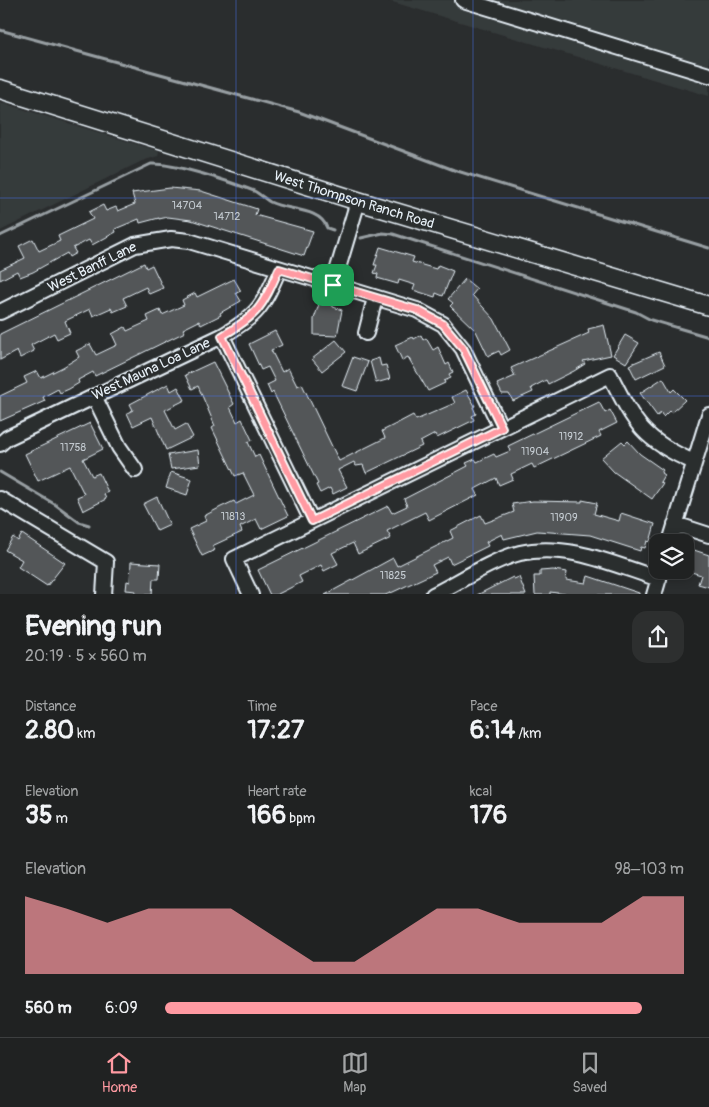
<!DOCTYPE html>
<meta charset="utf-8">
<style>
:root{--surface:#202222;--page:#2d2f2f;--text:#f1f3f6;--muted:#a2a4a5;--line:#3d3f40;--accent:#ff9aa2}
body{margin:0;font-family:Pangolin,sans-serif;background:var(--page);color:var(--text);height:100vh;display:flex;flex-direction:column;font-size:19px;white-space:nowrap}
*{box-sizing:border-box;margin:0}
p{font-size:16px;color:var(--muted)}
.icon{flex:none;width:28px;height:28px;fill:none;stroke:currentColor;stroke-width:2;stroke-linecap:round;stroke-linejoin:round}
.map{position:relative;height:594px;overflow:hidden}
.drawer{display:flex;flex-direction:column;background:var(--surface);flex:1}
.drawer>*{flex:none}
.controls{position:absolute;left:649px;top:534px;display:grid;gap:10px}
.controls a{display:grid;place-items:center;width:45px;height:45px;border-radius:10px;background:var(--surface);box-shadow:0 2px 8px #0003,0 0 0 1px var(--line);font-size:25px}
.pin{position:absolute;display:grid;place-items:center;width:42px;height:42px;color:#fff;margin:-21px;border-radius:10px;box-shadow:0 2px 8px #0006}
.round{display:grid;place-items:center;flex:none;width:52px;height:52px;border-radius:15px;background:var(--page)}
.summary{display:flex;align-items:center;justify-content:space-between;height:85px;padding:0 25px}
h1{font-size:28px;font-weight:800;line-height:38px}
.stats{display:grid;grid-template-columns:repeat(3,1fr);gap:8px;height:85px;padding:5px 25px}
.stats div{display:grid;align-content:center}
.stats b{font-size:25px;font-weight:800}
.stats small{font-size:14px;font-weight:400}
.stats p{font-size:14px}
.chart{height:140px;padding:10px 25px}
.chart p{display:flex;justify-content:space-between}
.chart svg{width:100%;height:90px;margin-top:5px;fill:var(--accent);opacity:.7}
ul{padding:0 25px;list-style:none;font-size:16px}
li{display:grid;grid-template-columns:80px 60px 1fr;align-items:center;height:38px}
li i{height:12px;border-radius:6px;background:var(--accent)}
.tabs{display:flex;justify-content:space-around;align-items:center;height:70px;border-top:1px solid var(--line);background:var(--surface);font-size:14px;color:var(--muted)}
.tabs a{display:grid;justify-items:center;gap:2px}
.tabs .active{color:var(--accent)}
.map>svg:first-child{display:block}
.built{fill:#363a3b}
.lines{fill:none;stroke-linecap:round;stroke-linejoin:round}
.stream{stroke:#989fa3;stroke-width:3}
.building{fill:#535759;stroke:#e8f1f8}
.minor-casing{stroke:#e8f1f8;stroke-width:18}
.major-casing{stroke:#e8f1f8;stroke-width:21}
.minor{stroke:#2a2d2e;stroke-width:14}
.major{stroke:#2a2d2e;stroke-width:18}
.route-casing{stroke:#fff;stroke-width:10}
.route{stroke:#ff9aa2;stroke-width:6}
.grid{fill:none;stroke:#466fde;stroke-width:1;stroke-opacity:0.55}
.labels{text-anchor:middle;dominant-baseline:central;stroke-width:4;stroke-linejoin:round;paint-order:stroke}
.number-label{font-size:11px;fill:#c3cad0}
.street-label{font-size:14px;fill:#e8f1f8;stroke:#2a2d2e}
</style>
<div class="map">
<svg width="709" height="595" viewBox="0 0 709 595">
<rect width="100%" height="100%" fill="#2a2d2e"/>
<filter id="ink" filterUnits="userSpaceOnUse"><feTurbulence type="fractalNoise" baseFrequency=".02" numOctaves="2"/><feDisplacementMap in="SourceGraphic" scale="10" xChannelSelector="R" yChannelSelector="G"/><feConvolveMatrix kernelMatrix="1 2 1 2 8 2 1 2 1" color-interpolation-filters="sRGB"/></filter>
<g filter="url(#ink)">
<path class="built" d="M386,0h323v96z
M0,102l159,49 -1,5 -16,5 -142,70z"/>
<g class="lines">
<path class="stream" d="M0,30l299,82 155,58 255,78
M0,236l151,-72c23,-1 80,18 103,27 6,3 11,8 16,11 17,9 50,5 57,26l6,2
M361,238l22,-5 10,1 243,78 15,8 58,17
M0,472l56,33 23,17 10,3"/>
</g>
<path class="building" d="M170,188l31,3 56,18 -2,6 58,16 -9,25 -113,-36 -23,-3 -9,2v-1l-19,5 -1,-4 -24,10 1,3 -24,13 -3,-5 -16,8 3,5 -7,4 -2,-4 -34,19 -13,5 -3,-6 -17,9v-10l25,-12 -6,-12 14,-7 6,12 21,-10 -2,-5 35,-17 -4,-7 14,-7 3,6 10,-4 2,4 17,-7 -3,-11z
M380,247l34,10 -2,5 24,7 2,-4 15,6 -10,25 -7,-3 -1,4 -22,-7 2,-5 -16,-5 -1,4 -21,-6 1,-4 -4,-1 3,-8h-3z
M144,263l2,5 6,-3 11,23 -14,6 -3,-7 -23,11 4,8 -14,6 -2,-4 -18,8 -3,-7 -25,12 5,12 -13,6 -3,-6 -23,12 3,6 -14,7 -3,-7 -17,9v-26z
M234,279l7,12 -5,2 5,8 -21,12 1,2 -20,10 -2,-4 -16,8 2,3 -90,44 -2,-4 -15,8 1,3 -10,6 -9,4 -2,-4 -15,8 2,4 -45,20v-25l27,-13 -3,-6 13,-6 4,7 22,-11 16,-10 -3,-6 14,-7 6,11 21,-10 -5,-11 13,-7 2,4 22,-10 -2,-5 13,-6 2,5 22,-10 -2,-5 13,-7 2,4z
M465,279l12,10 -5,6 22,24 16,31 -9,5 -2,-4 -11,5 -12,-25 -26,-25 3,-3 -5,-4z
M321,298l11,3 1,6 9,3 -5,26 -23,-1v-16z
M604,325l7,30 -28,6 2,3 -11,7 -26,13 -2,-4 -15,8 2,4 -20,9 -4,-7h-7l-5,-10 18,-8 -4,-8 78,-35 -1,-4z
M275,331l7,14 -11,5 11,22 6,-4 9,18 5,-2 37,77 46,-23 -3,-7 14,-7 17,-9 3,5 39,-17 -3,-6 14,-7 9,16 -2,1 3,7 -4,2 2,4 -37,18 -2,-4 -15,8 2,4 -56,27 -3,-8 -7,1 -2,-4 -16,8 9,17 -14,7 -3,-6 -10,5 -4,-8 2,-1 -45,-92 -2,2 -4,-9 8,-4 -7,-14 -7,3 -12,-26z
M421,335l2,5 3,-2 7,12 5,-3 8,18 3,-2 4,9 -4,2 2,4 -7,3 1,2 -17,8 -20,-34 -6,3 -7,-15 18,-8 1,2z
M625,335l14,8 -13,20 -13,-8z
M336,340l10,12 -24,19 -10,-12z
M659,352l6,13 -29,14 -7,-14z
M353,357l15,5 -11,29 -15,-5z
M379,358l2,8 5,-1 4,14 -14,4 -6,-22z
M213,362l21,42 -4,3 7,15 5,-3 10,21 -4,2 7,15 4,-2 29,61 -27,13 -5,-10 -16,8 2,5 -30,14 3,4 -13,6 -13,-27 17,-8 -2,-5 17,-9 13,-6 2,3 18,-9 -11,-22 -8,3 -23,-48 3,-2 -17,-40 -6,3 -7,-14z
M663,378l8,14 3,-3 11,11 -14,13 -2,-2 -6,6 -2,-4 -4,3 -17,-23z
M168,384l3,7 7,-4 7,13 -20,10 10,20 11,-6 7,13 -27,13 -14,-33 -19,9 -6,-13 6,-3 -3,-6z
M599,402l6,11 5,-3 7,13 -18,9 2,4 -67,32 -2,-4 -21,10 2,5 -14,6 -3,-7 -21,11 3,6 -49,25 -4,-8 -38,19 4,7 -33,16 -5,-11 -21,10 6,11 -14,7 -3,-6 -22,11 3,6 -26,13h-6l-12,-25 130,-64 4,7 15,-7 -3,-7 64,-33 -2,-3 9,-4 2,3 17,-8 2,3 14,-6 -2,-5z
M90,423l13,26 -20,10 9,17 7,-3 9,19 -4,2 2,5 -23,12 -6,-14 7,-3 -14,-28 -32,15 -13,-27z
M622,441l3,3 3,-3 12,13 23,16 -2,3 3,2 -4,7 3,1 -11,16 -38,-27 -13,-14z
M198,450l2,15 -29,4 -3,-14z
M171,472l21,7 -5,16 -21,-7z
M157,497l13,28 -13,6 -14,-27z
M582,500l15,3 -3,11 25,7 2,-8 34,11 -5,18 -3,-1 -2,7 -4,-1 -1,4 -50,-16 -53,-4 -33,8 -2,-5 -16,8 2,4 -37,18 -3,-7 -16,8 4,7 -43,20 -8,3h-60l68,-37 4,8 56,-28 -3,-7 31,-16 4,8 29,-11 -2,-8 21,-3 49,1z
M22,534l43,29 -18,23 -29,-19 4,-7 -17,-10 8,-13 5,4z
M694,550l15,5v32l-11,-3 3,-9 -16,-5v-13l6,2z
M131,562l29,2 -1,15h-6l-1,16h-17l1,-4 -10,-1 1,-9 3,1z
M553,570l14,2 -1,8 20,3 2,-7 51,17v2h-66l-23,-3v3h-15l-1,-19h6v-5z
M513,577l1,2 5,-2 7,18h-49z"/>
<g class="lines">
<g class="minor-casing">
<path id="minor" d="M463,0l246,75
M333,285l25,-84
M0,312l135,-67 36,-6 18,2 228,69 26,14 20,25 38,79
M366,333l9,-35
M222,336l90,185
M94,396l25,51 16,23
M0,444l7,-6 215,-102c36,-21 40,-28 57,-67
M0,499l106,63 -2,33
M675,524l34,11
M670,542l39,-127
M251,595l-17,-36 376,-184c24,47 32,65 84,87
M433,595c26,-13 59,-35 87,-42 47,-11 95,12 139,26
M654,595l7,-24"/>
</g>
<g class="major-casing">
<g id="major">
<path id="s1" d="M0,89l358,112 351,105"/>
</g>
</g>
<use href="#minor" class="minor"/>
<use href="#major" class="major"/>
</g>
</g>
<g class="lines" filter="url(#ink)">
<g class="route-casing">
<path id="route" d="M279,269l138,41 26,14 20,24 39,80 -190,93 -90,-185c36,-21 40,-28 57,-67z"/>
</g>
<use href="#route" class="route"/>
</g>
<path class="grid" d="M236,0v595M473,0v595M0,198h709M0,396h709"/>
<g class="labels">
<g class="number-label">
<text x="187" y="205">14704</text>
<text x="227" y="216">14712</text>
<text x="571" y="436">11912</text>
<text x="73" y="447">11758</text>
<text x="535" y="451">11904</text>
<text x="233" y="516">11813</text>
<text x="564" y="517">11909</text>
<text x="393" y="575">11825</text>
</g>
<g class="street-label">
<text stroke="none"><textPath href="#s1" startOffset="371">West Thompson Ranch Road</textPath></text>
<text transform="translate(92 267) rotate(-26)">West Banff Lane</text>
<text transform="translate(151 369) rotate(-25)">West Mauna Loa Lane</text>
</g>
</g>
</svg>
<div class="controls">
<a><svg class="icon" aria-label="layers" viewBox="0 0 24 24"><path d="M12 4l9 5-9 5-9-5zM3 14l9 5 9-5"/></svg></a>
</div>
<div class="pin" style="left:333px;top:285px;background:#1e9e55"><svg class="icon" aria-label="arrive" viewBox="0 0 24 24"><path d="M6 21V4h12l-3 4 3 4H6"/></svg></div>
</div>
<section class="drawer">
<div class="summary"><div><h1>Evening run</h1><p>20:19 · 5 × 560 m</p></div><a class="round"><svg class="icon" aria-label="share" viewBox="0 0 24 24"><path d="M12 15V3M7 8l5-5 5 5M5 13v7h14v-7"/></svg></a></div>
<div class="stats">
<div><p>Distance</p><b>2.80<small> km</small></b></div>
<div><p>Time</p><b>17:27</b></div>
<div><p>Pace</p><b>6:14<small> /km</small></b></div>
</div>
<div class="stats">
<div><p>Elevation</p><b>35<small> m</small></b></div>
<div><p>Heart rate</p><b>166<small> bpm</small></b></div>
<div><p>kcal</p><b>176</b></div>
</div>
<div class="chart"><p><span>Elevation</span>98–103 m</p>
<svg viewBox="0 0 160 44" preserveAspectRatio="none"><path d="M0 44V6L10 12L20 19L30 12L40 12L50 12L60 25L70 38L80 38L90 25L100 12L110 12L120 19L130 19L140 19L150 6L160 6V44z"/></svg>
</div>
<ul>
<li><b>560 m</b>6:09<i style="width:92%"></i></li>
</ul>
</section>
<nav class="tabs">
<a class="active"><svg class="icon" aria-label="home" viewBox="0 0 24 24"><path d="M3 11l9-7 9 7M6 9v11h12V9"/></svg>Home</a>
<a><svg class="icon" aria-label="map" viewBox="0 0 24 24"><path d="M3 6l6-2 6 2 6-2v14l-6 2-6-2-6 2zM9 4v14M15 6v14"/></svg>Map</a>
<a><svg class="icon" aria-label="saved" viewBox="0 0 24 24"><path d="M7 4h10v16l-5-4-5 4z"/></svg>Saved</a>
</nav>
